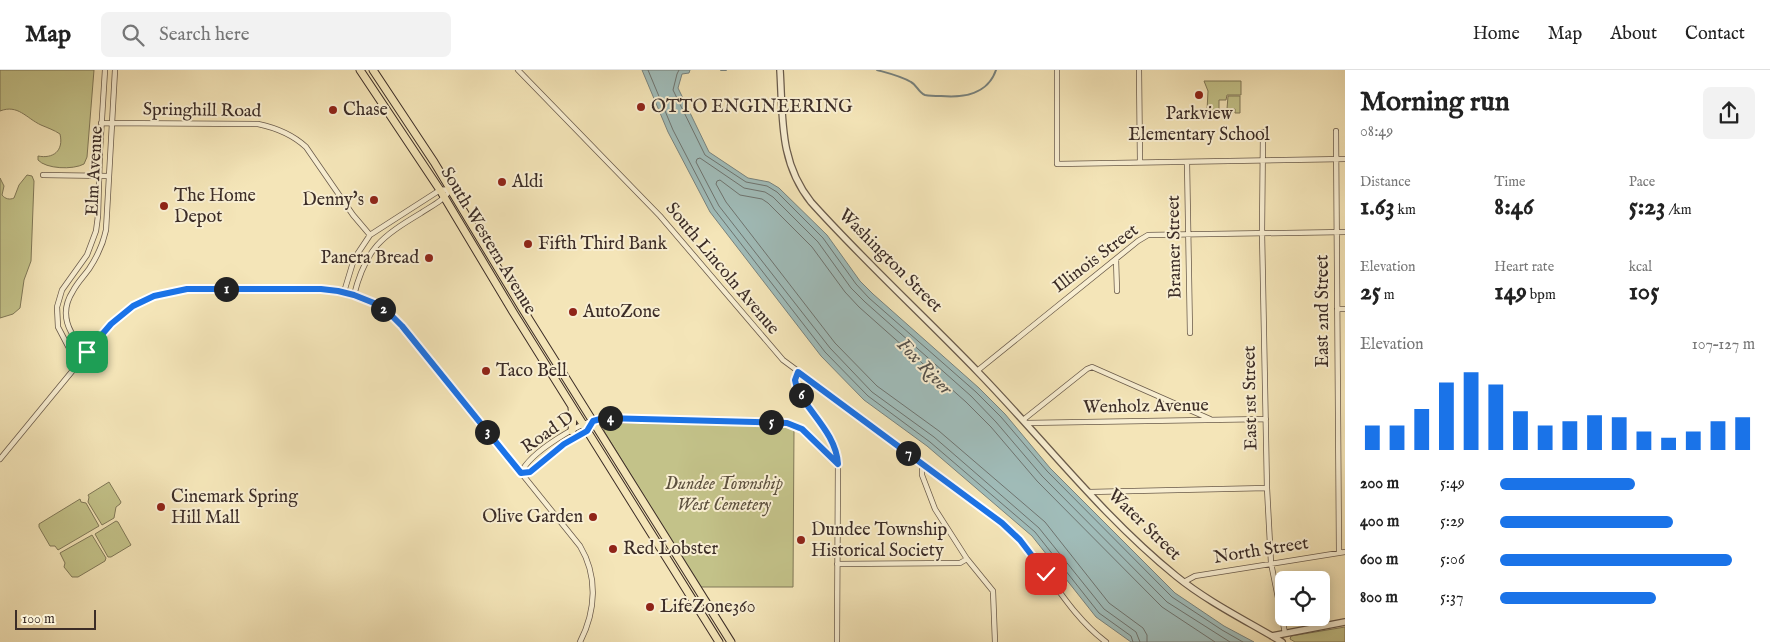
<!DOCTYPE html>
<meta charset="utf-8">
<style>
:root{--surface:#fff;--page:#f2f2f2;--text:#222;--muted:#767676;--line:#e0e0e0;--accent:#1a73e8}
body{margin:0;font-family:"IM FELL English",serif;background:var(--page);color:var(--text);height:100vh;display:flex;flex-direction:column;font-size:19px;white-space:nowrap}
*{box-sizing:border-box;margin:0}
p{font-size:16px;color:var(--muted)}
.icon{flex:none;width:28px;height:28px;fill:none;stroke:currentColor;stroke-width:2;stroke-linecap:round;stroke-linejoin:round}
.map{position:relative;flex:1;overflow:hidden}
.details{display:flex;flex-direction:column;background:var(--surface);width:425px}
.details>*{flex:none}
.controls{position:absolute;left:1275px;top:501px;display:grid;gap:10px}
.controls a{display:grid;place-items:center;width:55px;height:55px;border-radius:8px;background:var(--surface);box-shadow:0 2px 12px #0003;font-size:25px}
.scale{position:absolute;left:15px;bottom:12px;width:81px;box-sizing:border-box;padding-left:5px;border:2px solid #3c2d27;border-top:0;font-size:14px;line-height:18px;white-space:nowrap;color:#3c2d27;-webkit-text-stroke:4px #f8eed1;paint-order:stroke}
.pin{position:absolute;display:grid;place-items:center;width:42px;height:42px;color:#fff;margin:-21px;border-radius:10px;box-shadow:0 2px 8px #0006}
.km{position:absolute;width:25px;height:25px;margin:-12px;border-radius:50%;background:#222;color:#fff;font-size:14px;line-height:25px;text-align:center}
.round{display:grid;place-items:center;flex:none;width:52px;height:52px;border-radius:8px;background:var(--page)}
.overview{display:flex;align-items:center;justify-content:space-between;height:85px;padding:0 15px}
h1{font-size:28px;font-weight:700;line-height:38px}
.stats{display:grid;grid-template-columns:repeat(3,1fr);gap:8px;height:85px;padding:5px 15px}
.stats div{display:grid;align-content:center}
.stats b{font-size:25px;font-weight:700}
.stats small{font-size:14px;font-weight:400}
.stats p{font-size:14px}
.chart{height:140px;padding:10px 15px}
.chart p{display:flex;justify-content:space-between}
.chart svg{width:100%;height:90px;margin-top:5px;stroke:var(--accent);stroke-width:6}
ul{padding:0 15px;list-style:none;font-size:16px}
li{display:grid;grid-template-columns:80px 60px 1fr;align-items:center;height:38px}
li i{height:12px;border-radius:6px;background:var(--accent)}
header{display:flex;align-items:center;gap:30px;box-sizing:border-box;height:70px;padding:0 25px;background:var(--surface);border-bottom:1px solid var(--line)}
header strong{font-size:24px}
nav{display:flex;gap:28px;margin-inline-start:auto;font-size:18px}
.search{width:350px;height:45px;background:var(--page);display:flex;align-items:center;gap:12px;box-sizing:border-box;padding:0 18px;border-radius:8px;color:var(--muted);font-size:19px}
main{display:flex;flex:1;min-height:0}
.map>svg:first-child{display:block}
.green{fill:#c3c289;stroke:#807858}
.water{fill:#a0bcb9;stroke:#78837f}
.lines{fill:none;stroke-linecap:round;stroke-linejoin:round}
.shore{stroke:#6e7470;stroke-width:1}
.stream{stroke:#78837f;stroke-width:2}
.minor-casing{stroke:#6a5b4b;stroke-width:6}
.tertiary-casing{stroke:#6a5b4b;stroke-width:8}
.primary-casing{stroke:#3c2d27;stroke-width:9}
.minor{stroke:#f8eed1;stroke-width:4.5}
.tertiary{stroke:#f8eed1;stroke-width:5.5}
.primary{stroke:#f4e5b8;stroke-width:7}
.route-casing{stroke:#fff;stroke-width:10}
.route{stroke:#1a73e8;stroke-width:6}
.poi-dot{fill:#8f2418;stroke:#f8eed1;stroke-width:2}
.labels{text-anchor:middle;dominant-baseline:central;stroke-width:4;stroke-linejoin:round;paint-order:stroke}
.poi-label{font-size:18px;fill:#3c2d27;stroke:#f8eed1;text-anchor:start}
.street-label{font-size:18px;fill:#3c2d27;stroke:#f8eed1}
.park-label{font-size:18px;font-style:italic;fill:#5e5240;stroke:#f8eed1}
.water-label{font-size:19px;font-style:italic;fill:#55514c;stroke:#f8eed1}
</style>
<header>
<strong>Map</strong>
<div class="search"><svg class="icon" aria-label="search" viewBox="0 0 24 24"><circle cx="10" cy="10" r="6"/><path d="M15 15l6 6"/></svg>Search here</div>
<nav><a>Home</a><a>Map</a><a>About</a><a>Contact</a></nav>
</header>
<main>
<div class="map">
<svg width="1345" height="572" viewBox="0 0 1345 572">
<rect width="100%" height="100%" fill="#f4e5b8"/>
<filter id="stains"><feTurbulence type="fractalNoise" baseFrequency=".004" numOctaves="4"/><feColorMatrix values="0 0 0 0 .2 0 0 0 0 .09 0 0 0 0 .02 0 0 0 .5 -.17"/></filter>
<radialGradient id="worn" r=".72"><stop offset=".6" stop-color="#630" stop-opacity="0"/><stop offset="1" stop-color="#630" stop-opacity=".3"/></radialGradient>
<path class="green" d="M0,0h94l-7,87 -3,7c-11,6 -38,5 -46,-4v-4c15,3 26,-5 22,-22 -6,-4 -12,-6 -19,-9 -15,-7 -23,-21 -41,-14z
M1204,11h37v14h-14l-1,5h-7v10l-12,1 1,-20z
M1228,26h12v17h-5v-4h-8z
M27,105l5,1 2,5 -3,80 -7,19 -4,28 -7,6 -13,4v-140l4,8 -2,9c3,4 8,5 12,3l5,-13z
M609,353l172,3 13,3 -1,158h-93l-96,-156v-4z
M109,412l12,20 -1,2 -4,3 -2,11 -12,7 -14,-23 1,-5 -1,-2z
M80,429l1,3 5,1 13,23 -41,24 -3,-4h-5l-11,-19v-3z
M116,451l2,1 13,23 -20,12h-3l-13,-23z
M92,465l14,23 -1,3 -27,16h-6l-8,-10 1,-4 -5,-10z
M1345,557v15h-50l-5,-3 1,-3z"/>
<path class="water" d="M642,0h48l-1,3 -7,1 -4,14 31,64 39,26 21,4 10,6 48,47 33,46 13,13 106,94 26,26 45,54 125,125 49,33 30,16h-123l-35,-25 -64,-81 -105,-90 -63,-46 -43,-44 -111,-144 -42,-80z"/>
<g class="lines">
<path class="shore" d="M648,0l25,60 41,79 111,143 43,44 62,46 105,90 64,81 32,23 2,6
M679,0l-2,4 -4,16 32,65 41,27 21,4 10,6 46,46 33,46 13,14 107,94 25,25 46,54 125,126 50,33 21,12
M1140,572l-4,-10 -32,-23 -65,-81 -105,-91 -62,-45 -42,-44 -111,-142 -23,-44 1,-3 3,-1 44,30 21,4 8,5 45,45 33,46 14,14 106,94 25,26 46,54 125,126 63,40
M1147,572v-7l-4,-7 -34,-25 -64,-81 -106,-91 -62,-45 -42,-43 -109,-141 -10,-18 1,-3 3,-1 20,15 22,4 6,4 44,44 33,45 14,15 107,95 25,25 46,54 125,126 53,35"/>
<path class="stream" d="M721,0h5
M877,0c11,3 24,6 34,12 6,3 7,10 14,13 5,1 10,1 16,1 22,2 47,-2 55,-26"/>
<g class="minor-casing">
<path id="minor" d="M518,0l142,146 123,144 196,145c15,12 31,23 44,38 28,33 48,73 83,99
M1057,0v94l288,-5
M1139,0l1,92
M101,53l157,1c19,4 34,10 48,23l47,68 17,20
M1336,61l3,421
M1263,62l-1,100 5,256 4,75 14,70
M1187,92l3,171
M43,105l65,1
M1116,189l1,32
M344,222l10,-33 16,-24 70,-45 11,-1
M354,225c12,-47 27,-58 67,-82 12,-8 22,-12 30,-24
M1337,239h8
M87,282c-18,-17 -29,-38 -14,-61 4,-8 11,-15 16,-22 8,-12 14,-25 17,-39l9,-160
M79,292l-10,-14 -11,-21 -1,-20 5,-17 25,-35 9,-24 2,-15 2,-66 5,-80
M977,301l161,-130 10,-6 197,-3
M798,302l-3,8 2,9c13,24 37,44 41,72l-1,181
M1023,350l64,-51 5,-2 118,52
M1026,353l240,-4
M0,389l111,-135c15,-15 32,-26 52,-31 29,-8 61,-4 91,-4 32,0 68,-4 99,5 21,7 38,20 53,36l174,216c18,30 16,65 0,96
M924,394l-2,6v5l13,34 32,50 26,32 2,51
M521,403c9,-21 60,-52 83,-55l180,5 17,6 37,34
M521,403l9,-1 34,-28 23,-13 6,-10
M1089,422l178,-4
M837,494l123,-1 7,-4
M1184,512l11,-6 150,-24"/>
</g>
<g class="tertiary-casing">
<path id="tertiary" d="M780,0c3,48 -1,92 31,132 53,59 112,113 167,170 66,68 124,144 198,204 32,26 71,45 106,66
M1272,566l73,-14"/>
</g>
<g class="primary-casing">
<path id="primary" d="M360,0l80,120 73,122 206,330
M373,0l61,92 88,146 209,334
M572,361l1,-15 -1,-8"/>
</g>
<use href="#minor" class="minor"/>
<use href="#tertiary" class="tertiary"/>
<use href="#primary" class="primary"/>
</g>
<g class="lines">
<g class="route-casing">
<path id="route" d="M87,282l24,-28 22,-18 21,-10 33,-7h134l17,2 16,4 20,8 16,11 12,12 119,147 9,-1 34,-28 23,-13 6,-10 11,-3 183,5 15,6 36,35c-2,-30 -28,-50 -41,-75l-2,-9 3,-8 204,151 18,17 26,34"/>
</g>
<use href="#route" class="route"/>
</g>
<g class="poi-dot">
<circle cx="1199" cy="25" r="5"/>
<circle cx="641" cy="37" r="5"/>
<circle cx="333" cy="40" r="5"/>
<circle cx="502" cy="112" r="5"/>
<circle cx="374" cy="130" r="5"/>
<circle cx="164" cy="136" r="5"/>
<circle cx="528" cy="174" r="5"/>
<circle cx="429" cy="188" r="5"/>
<circle cx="573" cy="242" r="5"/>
<circle cx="486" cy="301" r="5"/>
<circle cx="161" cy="437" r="5"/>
<circle cx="593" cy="447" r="5"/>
<circle cx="801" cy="470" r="5"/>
<circle cx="613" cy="479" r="5"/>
<circle cx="650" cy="537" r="5"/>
</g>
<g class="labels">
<g class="poi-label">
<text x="651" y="37">OTTO ENGINEERING</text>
<text x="343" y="40">Chase</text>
<text x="1199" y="44" text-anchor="middle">Parkview<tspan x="1199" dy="21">Elementary School</tspan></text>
<text x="512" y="112">Aldi</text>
<text x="174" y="126">The Home<tspan x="174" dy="21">Depot</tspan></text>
<text x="364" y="130" text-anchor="end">Denny's</text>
<text x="538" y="174">Fifth Third Bank</text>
<text x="419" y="188" text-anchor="end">Panera Bread</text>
<text x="583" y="242">AutoZone</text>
<text x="496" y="301">Taco Bell</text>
<text x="171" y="427">Cinemark Spring<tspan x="171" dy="21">Hill Mall</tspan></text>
<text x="583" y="447" text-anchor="end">Olive Garden</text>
<text x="811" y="460">Dundee Township<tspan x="811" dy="21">Historical Society</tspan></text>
<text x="623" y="479">Red Lobster</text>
<text x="660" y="537">LifeZone360</text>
</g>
<g class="street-label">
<text transform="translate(202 41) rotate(1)">Springhill Road</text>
<text transform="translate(95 101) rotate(-87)">Elm Avenue</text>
<text transform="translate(488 171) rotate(59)">South Western Avenue</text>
<text transform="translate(1175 177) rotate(-91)">Bramer Street</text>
<text transform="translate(1096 189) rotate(-37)">Illinois Street</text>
<text transform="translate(890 191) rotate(45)">Washington Street</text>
<text transform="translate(722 199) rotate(50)">South Lincoln Avenue</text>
<text transform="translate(1323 241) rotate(-90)">East 2nd Street</text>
<text transform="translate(1251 328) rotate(-91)">East 1st Street</text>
<text transform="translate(1146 337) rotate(-1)">Wenholz Avenue</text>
<text transform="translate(548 363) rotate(-35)">Road D</text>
<text transform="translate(1144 455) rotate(44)">Water Street</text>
<text transform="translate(1261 481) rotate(-9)">North Street</text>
</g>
<g class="park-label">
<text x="724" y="414">Dundee Township<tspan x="724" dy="21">West Cemetery</tspan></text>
</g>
<g class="water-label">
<text transform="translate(924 297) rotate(46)">Fox River</text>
</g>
</g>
<rect width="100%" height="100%" filter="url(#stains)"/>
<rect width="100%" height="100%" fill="url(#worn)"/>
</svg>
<div class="controls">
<a><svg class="icon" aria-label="locate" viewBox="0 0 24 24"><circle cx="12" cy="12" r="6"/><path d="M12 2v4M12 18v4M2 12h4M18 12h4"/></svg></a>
</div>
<div class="scale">100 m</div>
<div class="pin" style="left:87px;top:282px;background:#1e9e55"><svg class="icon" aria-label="arrive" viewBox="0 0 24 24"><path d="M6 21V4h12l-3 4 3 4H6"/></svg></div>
<div class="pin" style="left:1046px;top:504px;background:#d93025"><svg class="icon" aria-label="check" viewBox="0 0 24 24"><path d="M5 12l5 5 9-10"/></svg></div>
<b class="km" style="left:226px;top:219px">1</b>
<b class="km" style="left:383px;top:239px">2</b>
<b class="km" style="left:487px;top:362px">3</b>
<b class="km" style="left:610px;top:348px">4</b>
<b class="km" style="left:771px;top:352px">5</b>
<b class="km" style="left:801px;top:325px">6</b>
<b class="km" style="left:908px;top:383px">7</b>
</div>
<section class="details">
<div class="overview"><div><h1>Morning run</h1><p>08:49</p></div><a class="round"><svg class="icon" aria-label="share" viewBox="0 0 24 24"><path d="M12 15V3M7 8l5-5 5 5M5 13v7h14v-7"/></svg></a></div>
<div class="stats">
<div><p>Distance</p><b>1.63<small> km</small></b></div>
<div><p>Time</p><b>8:46</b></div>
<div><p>Pace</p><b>5:23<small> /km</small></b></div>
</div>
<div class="stats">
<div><p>Elevation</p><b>25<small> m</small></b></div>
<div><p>Heart rate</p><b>149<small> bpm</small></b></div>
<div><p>kcal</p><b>105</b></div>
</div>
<div class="chart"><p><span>Elevation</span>107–127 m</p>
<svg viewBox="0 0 160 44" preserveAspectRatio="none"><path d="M5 44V32M15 44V32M25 44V24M35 44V11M45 44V6M55 44V12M65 44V25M75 44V32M85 44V30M95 44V27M105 44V28M115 44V35M125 44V38M135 44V35M145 44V30M155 44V28"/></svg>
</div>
<ul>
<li><b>200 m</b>5:49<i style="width:53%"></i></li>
<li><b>400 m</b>5:29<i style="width:68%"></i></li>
<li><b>600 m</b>5:06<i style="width:91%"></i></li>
<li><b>800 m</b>5:37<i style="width:61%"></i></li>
</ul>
</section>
</main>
